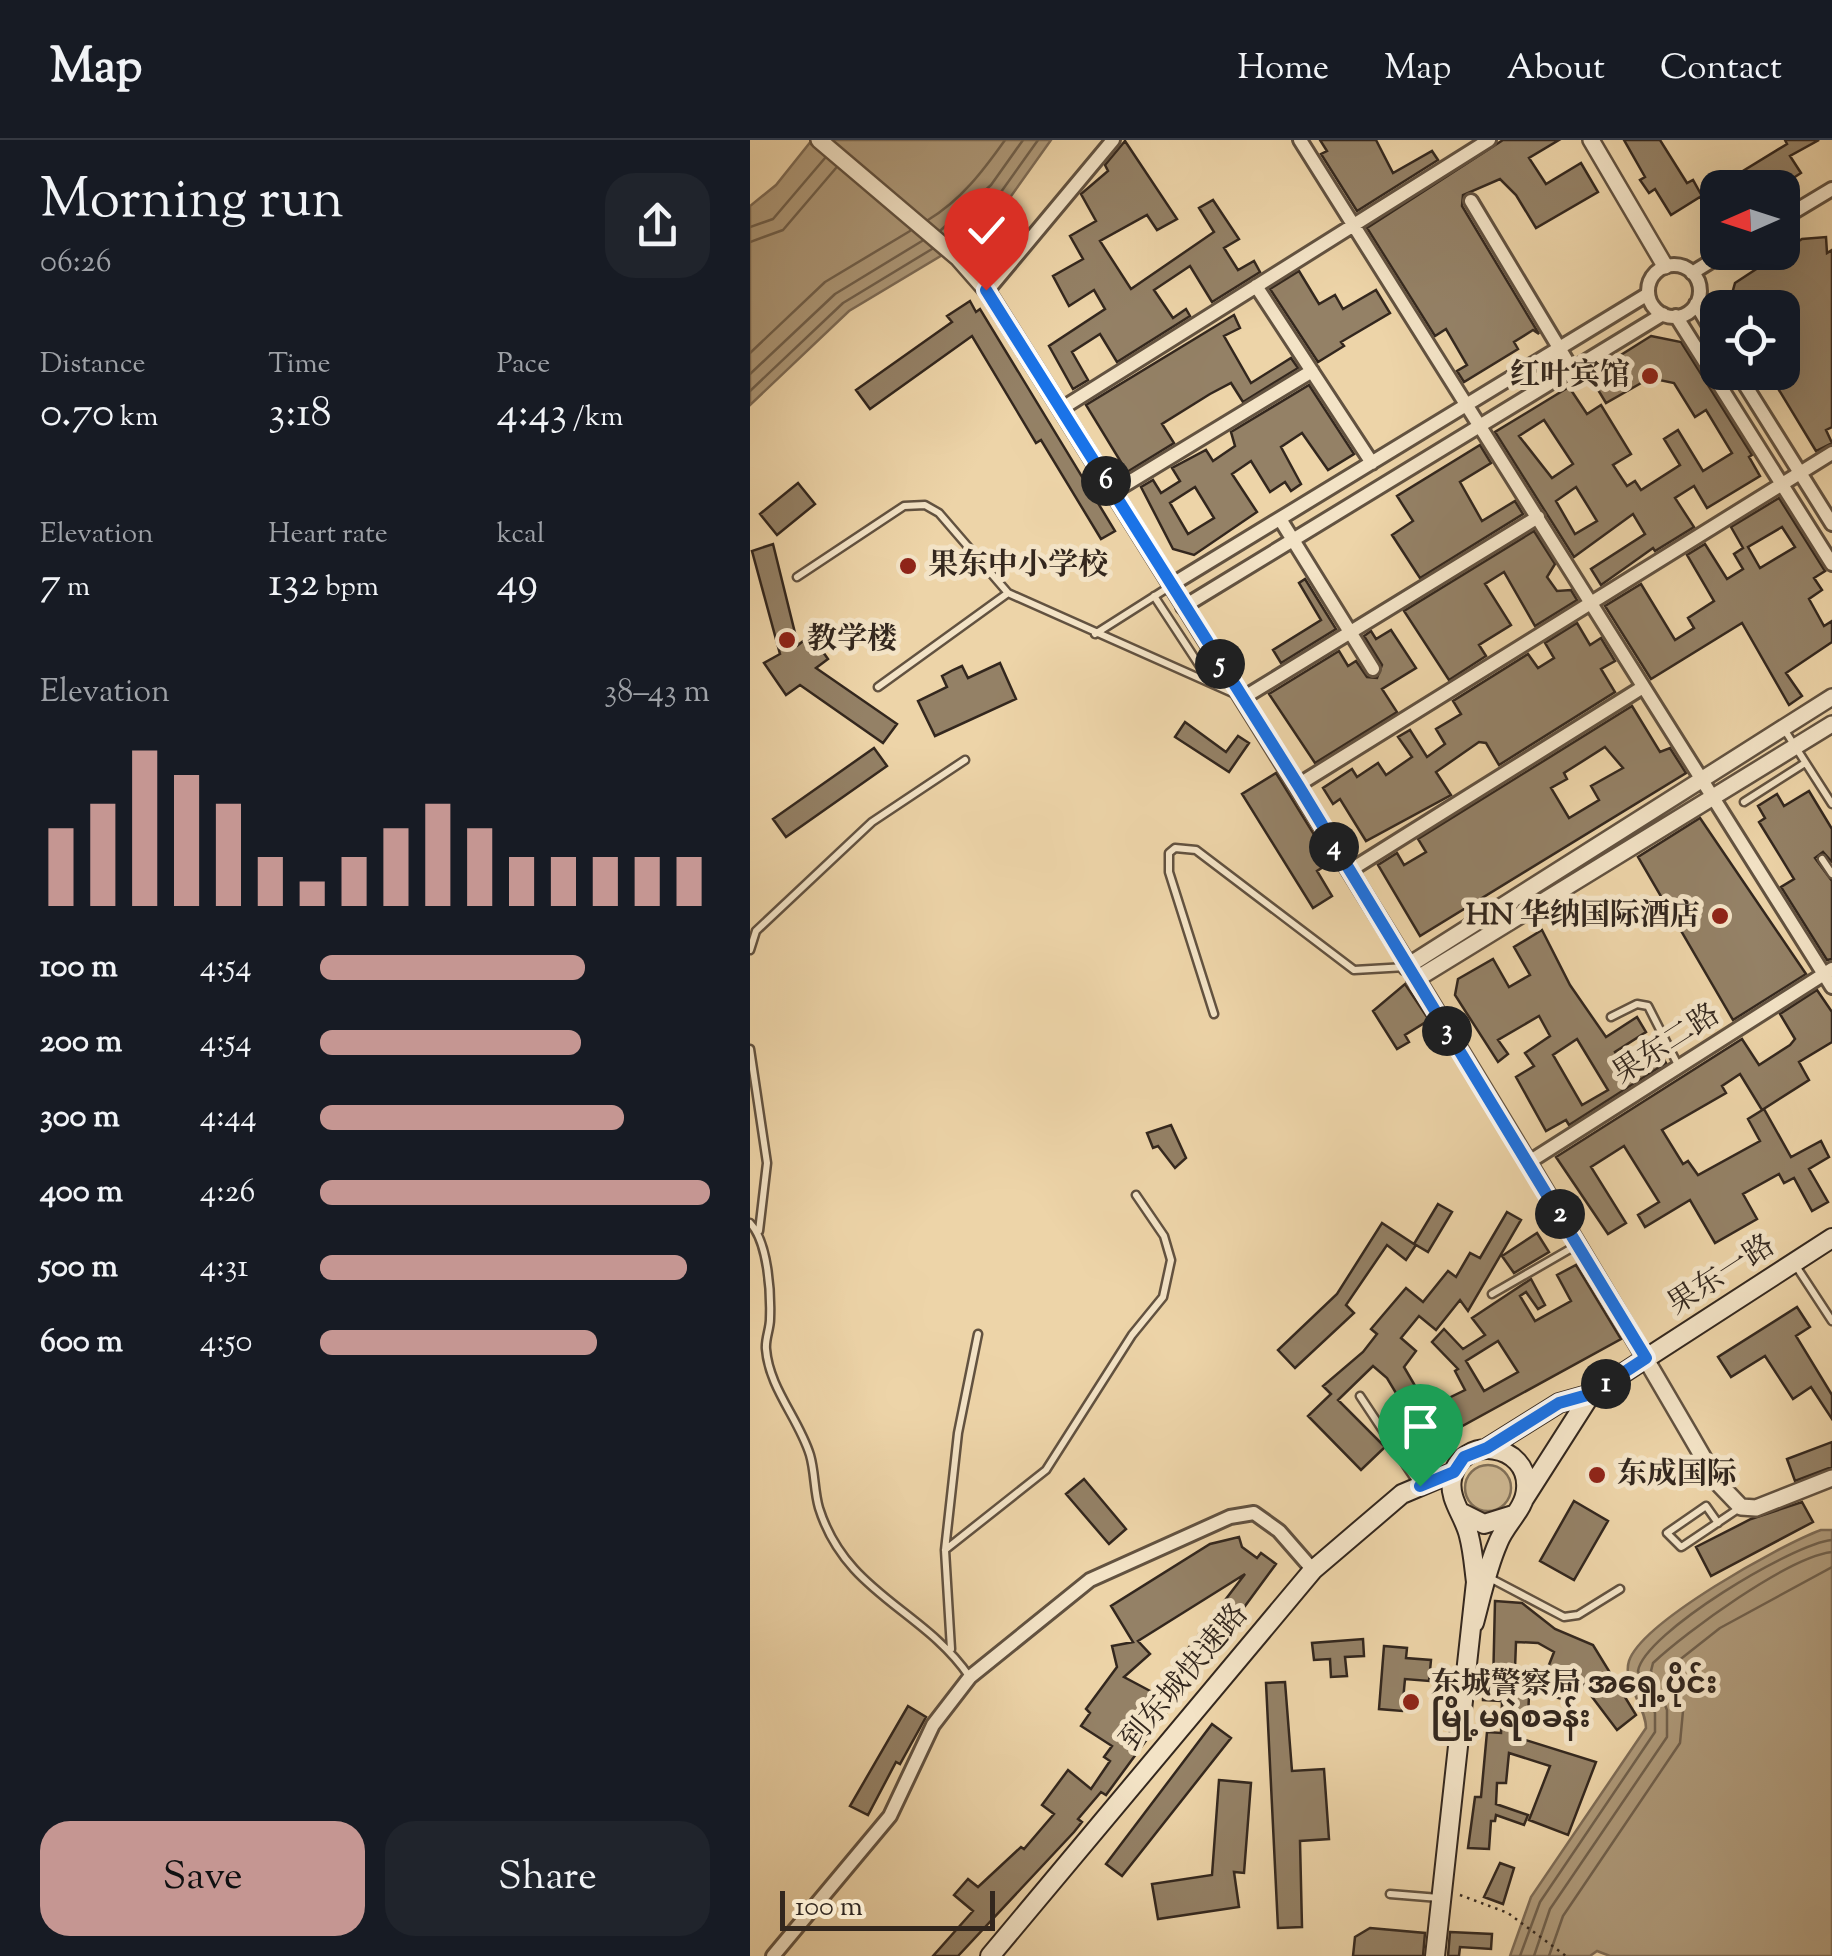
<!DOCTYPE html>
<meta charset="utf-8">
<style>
:root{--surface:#171b24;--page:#20242c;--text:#f1f3f6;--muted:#9ea1a6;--line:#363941;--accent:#c59692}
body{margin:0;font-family:"Sorts Mill Goudy","Noto Serif SC","Noto Sans Myanmar",serif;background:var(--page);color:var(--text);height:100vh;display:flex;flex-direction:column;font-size:38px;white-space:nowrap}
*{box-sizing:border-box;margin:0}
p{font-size:32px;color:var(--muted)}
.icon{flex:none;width:55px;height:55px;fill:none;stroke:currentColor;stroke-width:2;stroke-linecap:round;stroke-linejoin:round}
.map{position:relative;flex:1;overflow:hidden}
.sheet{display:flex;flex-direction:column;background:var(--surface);width:750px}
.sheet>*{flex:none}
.needle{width:65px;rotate:267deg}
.controls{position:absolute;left:950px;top:30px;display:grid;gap:20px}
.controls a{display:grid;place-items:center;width:100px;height:100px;border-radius:20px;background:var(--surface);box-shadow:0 10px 40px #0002;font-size:50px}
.scale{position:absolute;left:30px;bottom:25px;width:215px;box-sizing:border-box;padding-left:10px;border:5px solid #33271e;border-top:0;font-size:28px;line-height:35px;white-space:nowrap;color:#33271e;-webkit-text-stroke:8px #f3e3c6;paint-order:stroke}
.pin{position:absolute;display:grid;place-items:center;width:85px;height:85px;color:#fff;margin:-102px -42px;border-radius:50% 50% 50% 0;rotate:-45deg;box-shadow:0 0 10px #0007}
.pin .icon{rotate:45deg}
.km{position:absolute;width:50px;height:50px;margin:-25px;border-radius:50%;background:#222;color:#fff;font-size:28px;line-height:50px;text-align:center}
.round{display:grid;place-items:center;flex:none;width:105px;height:105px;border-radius:30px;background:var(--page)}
.overview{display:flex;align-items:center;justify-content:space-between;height:170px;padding:0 40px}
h1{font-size:55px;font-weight:600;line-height:75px}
.metrics{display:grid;grid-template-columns:repeat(3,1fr);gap:15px;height:170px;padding:10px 40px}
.metrics div{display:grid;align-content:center}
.metrics b{font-size:42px;font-weight:600}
.metrics small{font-size:28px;font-weight:400}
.metrics p{font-size:28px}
.chart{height:280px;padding:20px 40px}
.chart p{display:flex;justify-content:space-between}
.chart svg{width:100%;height:180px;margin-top:10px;stroke:var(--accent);stroke-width:6}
.action{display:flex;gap:20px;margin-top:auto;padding:20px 40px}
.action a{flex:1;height:115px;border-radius:30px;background:var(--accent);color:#111;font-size:40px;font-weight:600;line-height:115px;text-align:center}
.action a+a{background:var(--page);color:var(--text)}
ul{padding:0 40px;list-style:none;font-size:32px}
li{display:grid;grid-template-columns:160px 120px 1fr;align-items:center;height:75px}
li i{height:25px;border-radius:12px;background:var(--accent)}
header{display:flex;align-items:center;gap:60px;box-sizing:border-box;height:140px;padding:0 50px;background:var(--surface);border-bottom:2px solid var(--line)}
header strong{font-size:48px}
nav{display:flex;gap:55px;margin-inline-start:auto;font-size:35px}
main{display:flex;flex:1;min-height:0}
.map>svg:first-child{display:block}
.green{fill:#cdb791;stroke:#806f58;stroke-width:2.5}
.water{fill:#ae9979;stroke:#7d6b55;stroke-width:2.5}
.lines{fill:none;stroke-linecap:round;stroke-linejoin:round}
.shore{stroke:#70604c;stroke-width:2.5}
.building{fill:#948166;stroke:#33271e;stroke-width:2.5;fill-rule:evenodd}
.service-casing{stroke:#625240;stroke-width:11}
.minor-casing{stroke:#625240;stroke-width:18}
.tertiary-casing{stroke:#625240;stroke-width:20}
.secondary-casing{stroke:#33271e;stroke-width:22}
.path{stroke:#33271e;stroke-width:2.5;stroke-dasharray:2.5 5;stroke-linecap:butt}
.service{stroke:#f3e3c6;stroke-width:6}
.minor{stroke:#f3e3c6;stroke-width:12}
.tertiary{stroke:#f3e3c6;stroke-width:15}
.secondary{stroke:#f3e3c6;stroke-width:18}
.route-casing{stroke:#fff;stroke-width:20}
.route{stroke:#1a73e8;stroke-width:12}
.poi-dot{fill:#8f2418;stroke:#f3e3c6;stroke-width:4}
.labels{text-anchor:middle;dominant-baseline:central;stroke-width:10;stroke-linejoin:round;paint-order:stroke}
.poi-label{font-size:30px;font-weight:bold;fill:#33271e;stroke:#f3e3c6;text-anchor:start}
.street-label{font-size:30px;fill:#33271e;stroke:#f3e3c6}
</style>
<header>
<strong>Map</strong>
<nav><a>Home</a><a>Map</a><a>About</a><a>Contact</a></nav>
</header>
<main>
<section class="sheet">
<div class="overview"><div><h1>Morning run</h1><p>06:26</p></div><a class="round"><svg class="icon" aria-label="share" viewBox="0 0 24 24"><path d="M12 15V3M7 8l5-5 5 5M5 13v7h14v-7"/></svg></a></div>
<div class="metrics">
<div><p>Distance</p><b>0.70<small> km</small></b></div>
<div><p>Time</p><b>3:18</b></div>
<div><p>Pace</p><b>4:43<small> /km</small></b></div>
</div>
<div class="metrics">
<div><p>Elevation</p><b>7<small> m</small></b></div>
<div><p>Heart rate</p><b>132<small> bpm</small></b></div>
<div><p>kcal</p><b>49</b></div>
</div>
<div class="chart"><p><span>Elevation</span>38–43 m</p>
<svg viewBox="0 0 160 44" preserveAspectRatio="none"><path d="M5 44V25M15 44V19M25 44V6M35 44V12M45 44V19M55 44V32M65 44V38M75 44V32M85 44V25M95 44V19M105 44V25M115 44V32M125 44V32M135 44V32M145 44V32M155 44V32"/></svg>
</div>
<ul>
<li><b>100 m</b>4:54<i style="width:68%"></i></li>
<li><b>200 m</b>4:54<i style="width:67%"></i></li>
<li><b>300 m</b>4:44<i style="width:78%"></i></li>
<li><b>400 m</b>4:26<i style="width:100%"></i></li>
<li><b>500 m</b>4:31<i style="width:94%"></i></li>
<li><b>600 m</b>4:50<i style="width:71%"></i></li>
</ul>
<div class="action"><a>Save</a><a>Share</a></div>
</section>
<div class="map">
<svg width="1082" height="1816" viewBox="0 0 1082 1816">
<rect width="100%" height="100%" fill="#edd4a8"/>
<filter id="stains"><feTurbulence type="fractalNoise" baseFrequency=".002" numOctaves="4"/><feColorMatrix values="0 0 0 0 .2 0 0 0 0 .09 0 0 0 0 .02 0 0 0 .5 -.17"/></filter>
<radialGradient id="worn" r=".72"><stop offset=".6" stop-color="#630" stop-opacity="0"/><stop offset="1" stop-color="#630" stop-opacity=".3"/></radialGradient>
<path class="green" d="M715 1348a23 23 0 1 1 46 0a23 23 0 1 1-46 0Z"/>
<path class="water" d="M62,0h239l-42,59 -40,40 -120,72 -99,94v-199l26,-21z
M1071,1390h11v426h-222l-13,-5 -7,5h-80l21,-59 115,-169c0,-22 -24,-45 -17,-67 13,-39 151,-116 192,-131z"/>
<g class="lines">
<path class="shore" d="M178,80c33,-20 55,-49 77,-80
M0,87l23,-8 52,-61
M191,90l50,-45 32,-45
M201,99l50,-47 37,-52
M0,102l33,-12 53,-62
M0,213l75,-71 85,-51
M0,234l85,-80 87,-53
M0,251l93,-88 89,-54
M770,1816l20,-54 115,-170v-19l-17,-42c6,-38 156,-128 194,-131
M784,1816l16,-47 117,-172v-27l-16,-39 2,-8c33,-31 135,-106 179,-111
M799,1816l14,-40 117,-173 3,-32 -15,-42 52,-41 112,-61"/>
</g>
<path class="building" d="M570,0h56l17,33 39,-22 6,9 -81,51 -36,-57 6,-3z
M753,0h56l-30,18 17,26 35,-21 17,29 -62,36 -20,-33 -16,-16 -37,16 -1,11 77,128 -6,-4 -19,12 4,7 -54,33 -7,-11 10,-6 -21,-36 -11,7 -68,-108z
M874,0h36l27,43 6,-3 9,16 85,-52 -2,-4h34l-29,16 11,17 -23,15h-60v20l-8,5 -10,-16 -29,18 -16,-26 -6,4 -9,-13 5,-3z
M375,1l52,78 -20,11 -10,-15 -47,26 31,48 83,-57 -15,-24 14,-8 26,39 -15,9 14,22 16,-9 6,11 -48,30 -22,-36 -36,24 19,28 13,-9 4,7 -73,46 -17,-28 -28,18 16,28 -15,9 -24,-43 56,-37 -11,-19 -25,16 -16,-30 30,-17 -13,-23 26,-15 -15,-27 27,-23 -3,-6z
M1076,97l1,16 5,-3v177l-6,3 6,13 -16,8 -48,-79h14v-64h-54l7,-25 67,-44z
M549,131l20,33 16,-9 8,14 33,-19 14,23 -49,29 3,4 -26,16 -48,-73z
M220,161l6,11 4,-3 135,222 -14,8 -60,-99 -5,3 -64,-107 -102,73 -14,-19 96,-68 -5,-6z
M484,175l6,13 -16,8 27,47 40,-25 7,10 -55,34 -12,-19 -21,11 -48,30 12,19 -47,29 -41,-67z
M901,196l30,6 71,113 -3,2 11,19 -53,32 -13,-22 -19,12 19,29 -39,24 -2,-3 -52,37 -10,-16 54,-35 -12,-20 -59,43 -79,-125 74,-45 18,27 14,-9 30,49 -18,11 14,21 8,-5 6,9 39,-25 -16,-26 14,-9 25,41 29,-18 -26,-43 -11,7 -21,-34 -24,-5 -44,25 -17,-28zM794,280l29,44 -21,14 -33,-42zM826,347l21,34 -22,13 -19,-33z
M559,245l45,69 -26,16 -26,-37 -21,14 20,37 -10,7 -6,-9 -15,10 -19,-31 -19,13 25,38 -63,43 -21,-6 -32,-62 12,-7 8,13 19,-12 -8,-13 34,-18 7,11 22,-15 -4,-14zM445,347l19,31 -26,16 -18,-31z
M730,305l11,18 -31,19 22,39 33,-20 8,13 -103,64 -28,-43 21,-14 -16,-25z
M48,343l17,21 -38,31 -17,-21z
M1029,358l46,73 -11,7 8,12 -13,9 15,27 8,-5v21l-46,31 16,23 -13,9 -47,-82 -91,56 -46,-73 36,-22 34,56 19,-12 -6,-10 26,-17 -27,-46 18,-11 22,35 16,-10 -9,-15 9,-6 -12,-21zM1032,387l13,20 -35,21 -12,-21z
M784,391l21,33 -8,13 10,14 14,-1 6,10 -42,26 -31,-54 -19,12 26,41 -32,20 7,11 -37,24 -45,-69z
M23,404l25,101 13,-10 17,24 -12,9 81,56 -14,19 -83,-58 -14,10 -22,-32 16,-9 -28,-103z
M555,439l31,50 -55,34 -8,-13 48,-30 -22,-37z
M827,483l13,22 11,-7 14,23 -14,8 14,23 -116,73 -13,-22 -7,-1 -43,30 15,23 -85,46 -26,-42 -7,5 -10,-16 29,-19 5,8 21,-14 8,12 26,-18 -14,-20 12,-7 17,27 18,-13 -9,-15 25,-15 -8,-13 75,-47 10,14 16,-10 -9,-15z
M641,490l25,38 -34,21 15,23 -82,51 -46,-69 70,-43 9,15 8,-5 11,16 10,1 5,-13 -18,-29 7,-5 5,8z
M250,523l16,36 -81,37 -17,-35 29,-14 -5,-11 11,-6 9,-4 6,12z
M882,566l28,46 10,-4 16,25 -266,163 -42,-71 19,-12 7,12 22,-13 -8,-13zM855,607l18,21 -32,18 8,14 -30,18 -18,-30 16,-9 -3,-6z
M435,582l41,30 12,-16 11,7 -20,29 -54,-35z
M124,608l13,18 -101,71 -13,-18z
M526,633l55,89 -14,9 15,25 -19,12 -71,-114z
M1059,651l23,38v33l-9,-10 -8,6 17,23v78l-5,1 -46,-73 13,-8 -35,-57 6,-4 -7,-12 19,-12 7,12z
M950,678l106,156 -73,46 -95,-163z
M792,790l28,55 36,52 31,-20 9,15 -31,20 15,24 32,-20 4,7 -97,62 -3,-5 -20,11 -30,-54 18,-11 -9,-13 25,-17 -11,-20 -41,24 10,14 -10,8 -43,-67 3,-16 35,-20 16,28 21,-12 -16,-28zM827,899l31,51 -26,15 -29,-50z
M655,844l24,36 -24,15 4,7 -12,7 -24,-38z
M1067,850l15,22v30l-33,20 10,18 -47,30 -22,-36 -18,12 4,7 -64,37 21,34 5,-3 10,14 62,-34 -12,-22 16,-10 27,48 30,-16 8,16 -20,12 19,33 -16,9 -18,-33 -10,5 -5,-9 -36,20 14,25 -42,24 -25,-43 -45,27 -7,-12 21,-13 -35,-56 -33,21 35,56 -18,11 -52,-77 186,-118 17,26 31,-20 5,-6 -15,-25z
M421,985l15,33 -11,10 -17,-22 -5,2 -6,-15z
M688,1064l14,8 -24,40 -12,-7 -10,15 -19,-15 -41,60 8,8 -59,55 -17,-18 59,-56 45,-71 32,21z
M757,1072l14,8 -53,91 -8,-11 -24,30 -17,-14 -18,22 15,13 -12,16 24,41 37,-18 -10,-19 3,-2 -26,-27 12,-13 19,20 22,-14 -13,-17 59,-39 14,26 -7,4 -12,-17 -6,4 15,25 36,-20 -14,-26 19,-10 45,74 -206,113 -9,-19 11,-5 -30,-50 -14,-12 -35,34 47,47 -24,23 -53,-54 23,-22 -8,-8 40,-34 14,-18 -6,-5 35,-41 17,14 25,-31 8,6 14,-24 10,5zM748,1201l20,31 -34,19 -18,-30z
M787,1093l12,19 -35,21 -12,-17z
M1047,1167l13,20 -14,9 36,59v24l-21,-32 -18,12 -28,-43 -34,21 -13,-20z
M1082,1302v25l-37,14 -8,-22z
M334,1339l42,50 -17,15 -43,-50z
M824,1361l34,20 -34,59 -34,-19z
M1052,1362l11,20 -102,54 -15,-29 55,-28z
M489,1397l3,10 15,11 4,-5 15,11 -170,231 -5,-3 -23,27 4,3 -8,10 -116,124h-25l40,-45 -19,-16 14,-16 10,8 43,-40 3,2 30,-35 -12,-9 26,-35 23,19 19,-28 -6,-4 8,-11 -31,-20 9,-13 -4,-4 31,-42 -5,-21 21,-4 -22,-36 99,-62zM495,1434l-91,119 -30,-16 26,-23 -12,-13z
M745,1461l27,2 33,26 38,16 43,70 -19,15 -37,-49 -9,20 -33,-8 16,-41 -16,-9 -22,-1 -2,53 15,1 -1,21h-9l-3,20 80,25 -28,73 -39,-15 21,-54 -41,-13 -3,30h-9l-1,21 32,11 -4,10 -28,-10 -1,6h-4l-2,28 -21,-1 7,-51h6l6,-65 14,1 1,-32 -19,-1v-14h10z
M613,1499l1,17 -19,1 2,19 -16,1 -1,-18 -16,1 -2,-17z
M634,1506l23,2 -1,10 25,2 -2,21 -24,-2 -3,32 -23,-2z
M535,1542l7,89 32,-2 5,70 -29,2 2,86 -24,1 -12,-245z
M158,1566l18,11 -26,47 -4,-2 -28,53 -18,-9z
M462,1584l19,14 -109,138 -16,-12z
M469,1640l32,3 -7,90 -10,-1 5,35 -81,12 -6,-35 60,-9z
M750,1723l14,5 -11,36 -19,-7z
M620,1788l55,5 -2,23h-70l2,-19z
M700,1792l42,2 -1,15 -31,-2 -1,9h-11z"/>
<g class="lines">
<g class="service-casing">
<path id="service" d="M47,437l107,-71 21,-1 14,8 69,80
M404,456l57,87
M345,494l74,-47
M128,547l130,-94 227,101
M1034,589l48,75
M994,662l61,-39
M1072,719l10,15
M0,810l6,-19 116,-109 93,-62
M464,874l-45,-142v-19l6,-5 21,2 158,120 52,-3
M861,877l26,-13 11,2 31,61
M0,909l17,114 -8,68
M0,1083c18,19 21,69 20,96 0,10 -5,20 -4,30 3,39 33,70 44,106 5,17 4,36 9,53 27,86 104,101 150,168
M1044,1123l38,58
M742,1154l85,-49
M610,1256l57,86
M968,1383l-12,-17 -39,27 14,14 2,-1 58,-39
M195,1410l101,-80 86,-135 31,-38 8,-37 -7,-24 -28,-41
M738,1437l76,40 14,-2 42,-26
M201,1509l-6,-99 13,-117 20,-99
M640,1754l49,4"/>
</g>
<g class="minor-casing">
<path id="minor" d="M550,0l532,847
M721,61l102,170
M1032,79l50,-30
M898 151a26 26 0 1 1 52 0a26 26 0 1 1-52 0Z
M942,133l34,-21
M506,146l116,177
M237,151l126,-151
M946,164l22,37
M926,176l156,248
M987,232l95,152
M311,269l428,-269
M363,352l199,-121
M530,379l93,150
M421,445l477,-291
M433,467l480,-293
M493,558l295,-181
M548,645l534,-332
M599,731l294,-184
M779,1022l303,-193
M23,1816l117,-140 43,-91 37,-48 120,-97 140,-63 24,-4 25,18 34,39"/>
</g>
<g class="tertiary-casing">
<path id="tertiary" d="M69,0l139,118 29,33c247,395 498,788 731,1192l23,24 15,1 76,-30
M841,0l74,126
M656,827l426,-270
M665,840l417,-256"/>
</g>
<g class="secondary-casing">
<path id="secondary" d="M737,1308l72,-45 32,-9 241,-156
M774,1359l67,-105
M712,1373l22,11 29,-9
M240,1816l323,-386 89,-76 52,-22
M685,1816l41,-374c-2,-15 -3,-31 -7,-46 -4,-19 -21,-37 -17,-57 8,-46 78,-36 74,10 -1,20 -21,35 -28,54 -11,25 -17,54 -24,80"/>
</g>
<path class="path" d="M710,1755l48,18 58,43"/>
<use href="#service" class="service"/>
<use href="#minor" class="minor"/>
<use href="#tertiary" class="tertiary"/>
<use href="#secondary" class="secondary"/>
</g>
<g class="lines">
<g class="route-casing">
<path id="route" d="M236,150l312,495 348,573 -55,36 -32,9 -72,45 -23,9 -10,15 -34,14"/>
</g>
<use href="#route" class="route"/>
</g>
<g class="poi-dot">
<circle cx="900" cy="236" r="10"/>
<circle cx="158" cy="426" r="10"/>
<circle cx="37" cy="500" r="10"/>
<circle cx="970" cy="776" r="10"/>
<circle cx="847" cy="1335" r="10"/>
<circle cx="661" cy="1562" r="10"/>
</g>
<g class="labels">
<g class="poi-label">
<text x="880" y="236" text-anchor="end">红叶宾馆</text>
<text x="178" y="426">果东中小学校</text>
<text x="57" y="500">教学楼</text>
<text x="950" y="776" text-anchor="end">HN 华纳国际酒店</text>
<text x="867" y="1335">东成国际</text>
<text x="681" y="1545">东城警察局 အရှေ့ပိုင်း<tspan x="681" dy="34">မြို့မရဲစခန်း</tspan></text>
</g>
<g class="street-label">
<text transform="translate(917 905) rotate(-33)">果东二路</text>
<text transform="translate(972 1136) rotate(-33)">果东一路</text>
<text transform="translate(435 1538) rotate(-50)">到东城快速路</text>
</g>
</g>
<rect width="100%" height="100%" filter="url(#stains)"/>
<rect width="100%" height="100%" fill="url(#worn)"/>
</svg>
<div class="controls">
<a><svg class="needle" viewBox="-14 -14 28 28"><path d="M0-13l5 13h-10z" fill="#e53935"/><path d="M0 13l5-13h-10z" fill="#9ea1a6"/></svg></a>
<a><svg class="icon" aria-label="locate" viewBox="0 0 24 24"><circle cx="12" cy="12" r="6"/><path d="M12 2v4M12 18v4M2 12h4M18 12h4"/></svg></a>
</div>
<div class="scale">100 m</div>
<div class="pin" style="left:670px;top:1346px;background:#1e9e55"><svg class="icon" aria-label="arrive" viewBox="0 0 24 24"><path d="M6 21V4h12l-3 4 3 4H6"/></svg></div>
<div class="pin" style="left:236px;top:150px;background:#d93025"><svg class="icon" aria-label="check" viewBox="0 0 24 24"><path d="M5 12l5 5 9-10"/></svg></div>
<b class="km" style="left:856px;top:1244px">1</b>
<b class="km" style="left:810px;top:1074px">2</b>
<b class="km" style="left:697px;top:891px">3</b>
<b class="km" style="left:584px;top:707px">4</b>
<b class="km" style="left:470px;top:524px">5</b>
<b class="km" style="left:356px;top:341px">6</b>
</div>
</main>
